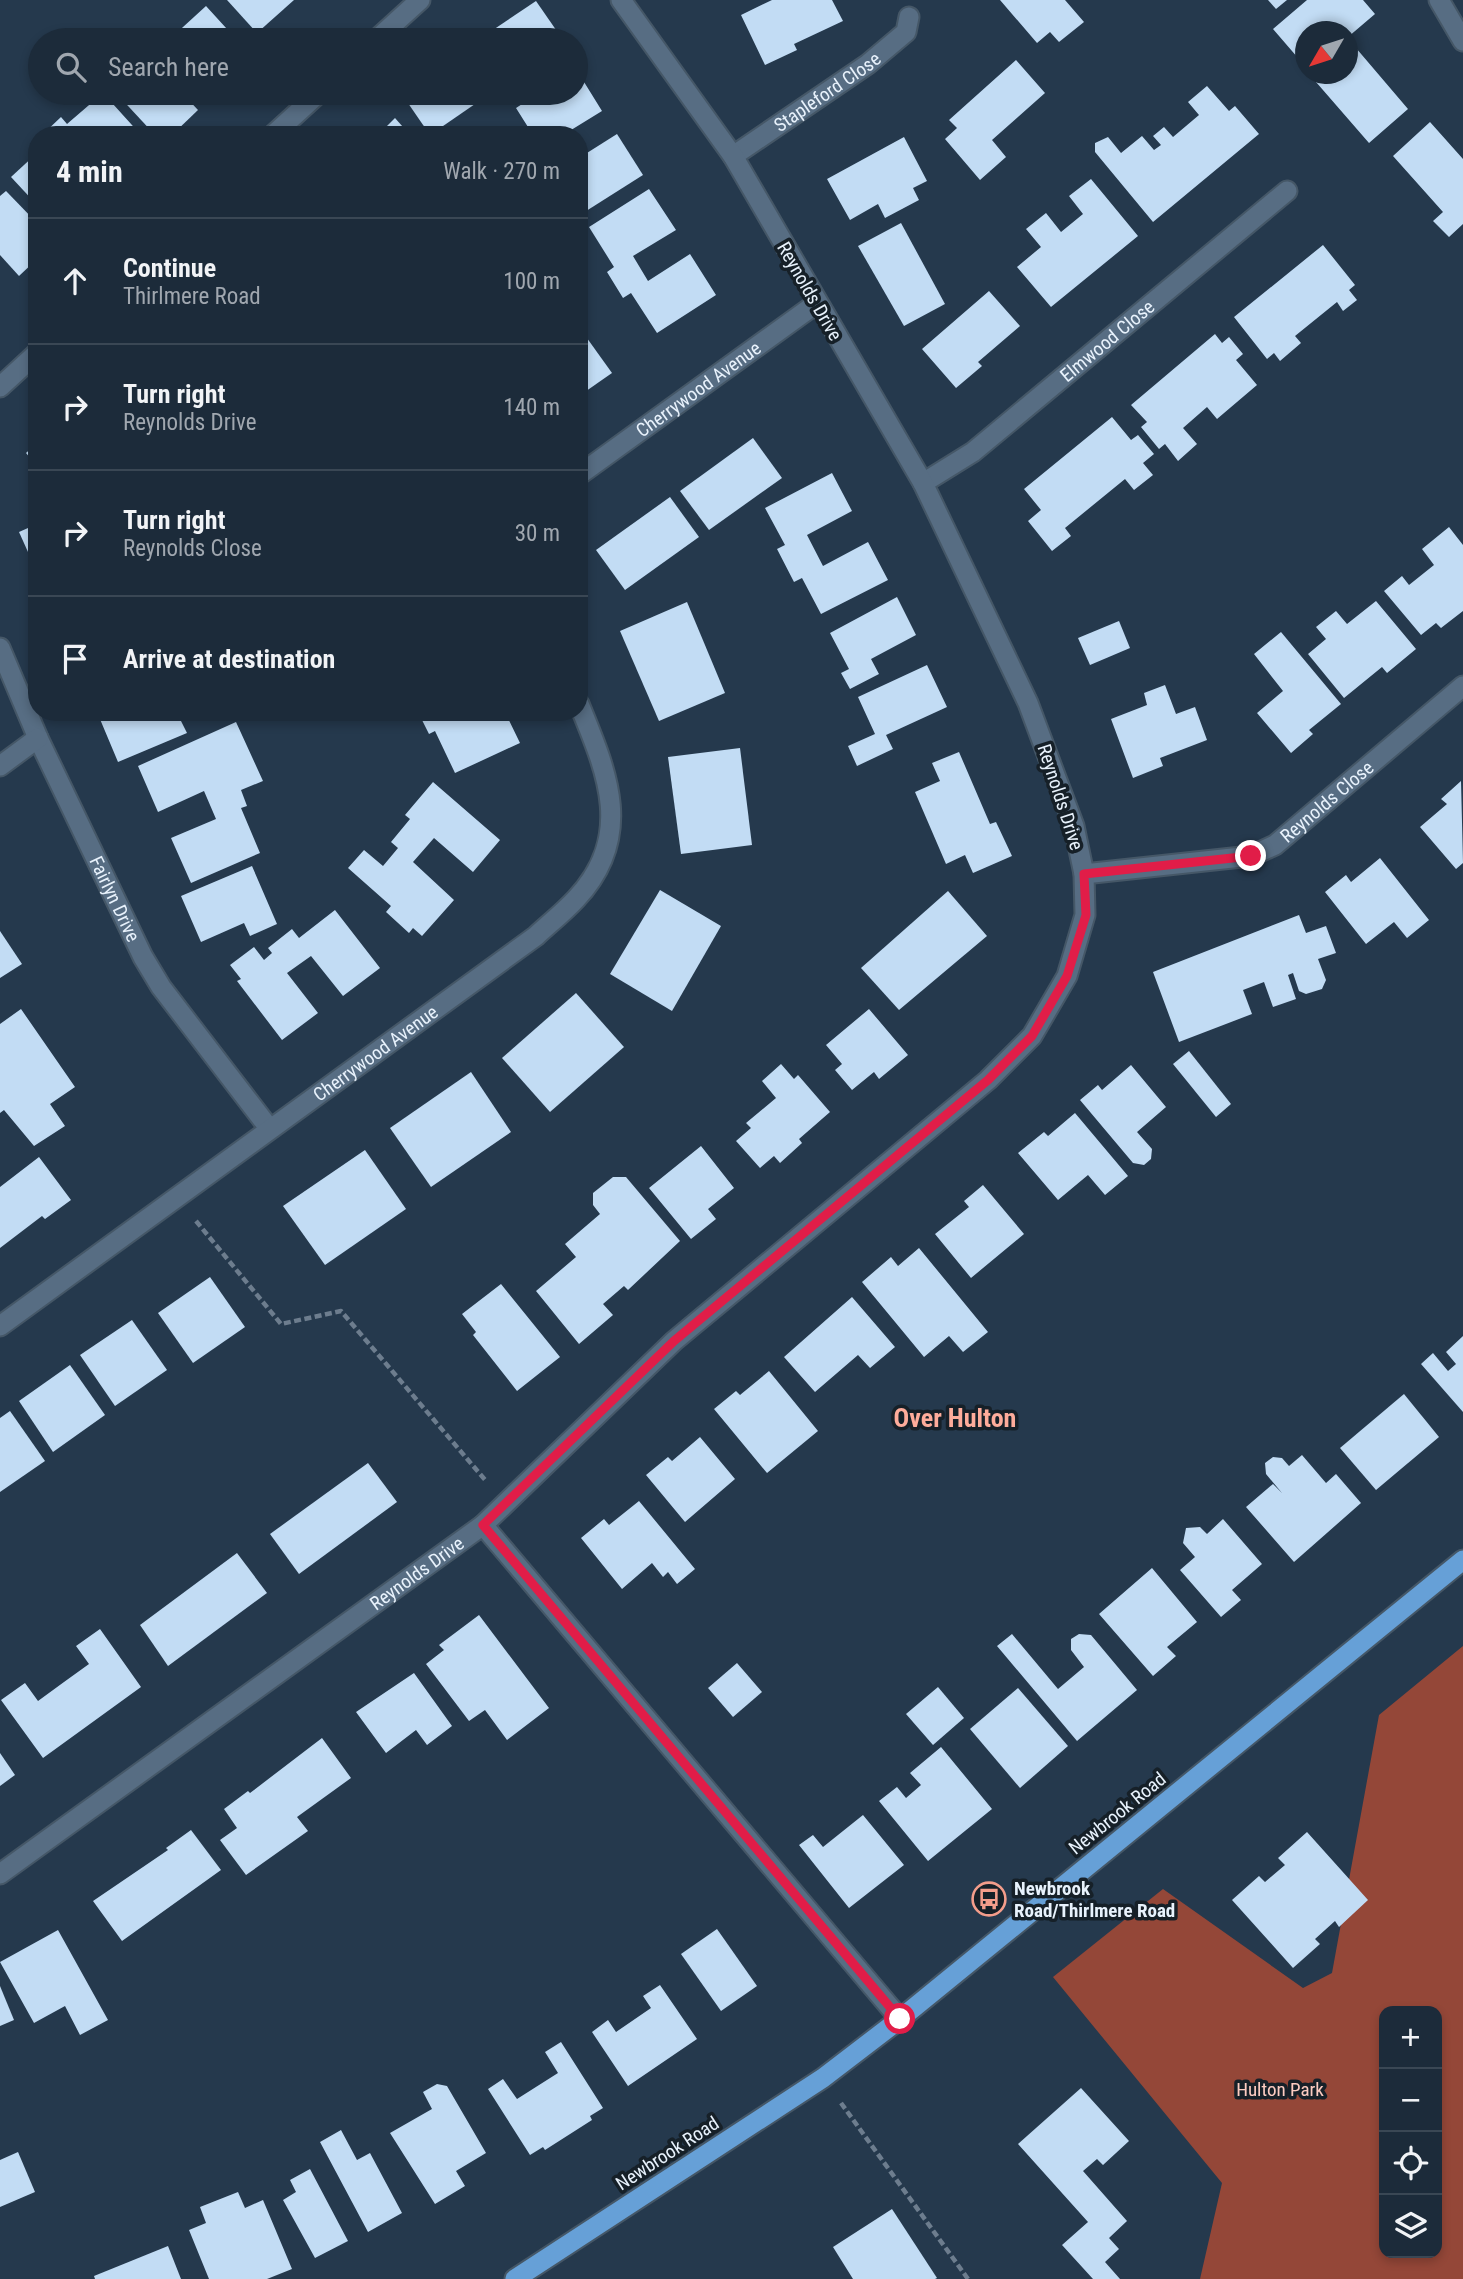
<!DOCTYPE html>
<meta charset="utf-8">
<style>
:root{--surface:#1c2b3a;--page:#293745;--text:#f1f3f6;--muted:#a0a7af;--line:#3a4754}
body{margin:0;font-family:"Roboto Condensed",sans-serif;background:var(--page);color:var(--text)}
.controls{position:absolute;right:21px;bottom:21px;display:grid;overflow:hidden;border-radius:14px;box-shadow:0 4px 10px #0003}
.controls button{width:63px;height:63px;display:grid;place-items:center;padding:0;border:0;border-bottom:2px solid var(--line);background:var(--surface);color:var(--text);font:35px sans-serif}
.compass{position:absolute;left:1295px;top:21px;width:63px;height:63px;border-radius:50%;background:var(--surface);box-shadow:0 4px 10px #0003;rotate:231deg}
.stop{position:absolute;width:21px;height:21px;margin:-16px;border:5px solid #e11d48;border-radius:50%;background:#fff}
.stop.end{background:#e11d48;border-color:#fff;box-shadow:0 2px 7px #0008}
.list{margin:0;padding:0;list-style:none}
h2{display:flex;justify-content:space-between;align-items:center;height:91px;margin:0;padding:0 28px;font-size:30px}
h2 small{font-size:23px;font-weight:400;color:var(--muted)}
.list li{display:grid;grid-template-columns:46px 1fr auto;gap:21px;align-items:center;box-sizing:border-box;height:126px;padding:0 28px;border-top:2px solid var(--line)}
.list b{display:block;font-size:26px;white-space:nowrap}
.list p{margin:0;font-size:23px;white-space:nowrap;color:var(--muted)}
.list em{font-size:23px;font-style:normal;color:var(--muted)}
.icon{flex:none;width:38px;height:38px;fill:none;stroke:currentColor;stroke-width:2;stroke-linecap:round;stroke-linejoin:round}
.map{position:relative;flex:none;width:1463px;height:2279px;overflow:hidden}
.search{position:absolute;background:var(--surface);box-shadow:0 4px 10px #0003;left:28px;top:28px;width:560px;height:77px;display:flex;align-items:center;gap:18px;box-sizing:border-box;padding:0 24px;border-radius:38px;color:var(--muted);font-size:26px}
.panel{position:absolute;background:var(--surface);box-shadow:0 4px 10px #0003;left:28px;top:126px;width:560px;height:595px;border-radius:28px}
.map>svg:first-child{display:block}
.green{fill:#944738;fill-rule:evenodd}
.building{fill:#c2dcf4}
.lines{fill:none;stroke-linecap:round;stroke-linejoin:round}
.minor-casing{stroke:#455767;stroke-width:23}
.trunk-casing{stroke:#455767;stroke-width:23}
.path{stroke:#6d7d8e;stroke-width:4.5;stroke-dasharray:7 3.5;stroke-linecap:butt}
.minor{stroke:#576d83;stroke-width:19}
.trunk{stroke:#66a0d7;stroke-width:19}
.route{stroke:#e11d48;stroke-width:9}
.labels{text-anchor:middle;stroke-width:7;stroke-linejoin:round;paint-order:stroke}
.street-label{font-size:19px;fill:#e8f2fc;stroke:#162028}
.poi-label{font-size:19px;font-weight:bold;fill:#e8f2fc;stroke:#162028;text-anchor:start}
.park-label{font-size:19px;fill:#fdccc1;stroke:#162028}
.district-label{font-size:26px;font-weight:bold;fill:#feac9b;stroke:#162028}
</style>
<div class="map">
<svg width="1463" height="2279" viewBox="0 0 1463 2279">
<rect width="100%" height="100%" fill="#25394d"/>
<!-- green -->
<path class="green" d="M1463,1646V2279H1200L1222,2183L1053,1977L1163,1889L1303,1988L1332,1973L1379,1715ZM1384,2011H1437V2253H1384Z"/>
<!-- building -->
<g class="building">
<polygon points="227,0 294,0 257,33"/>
<polygon points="772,0 832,0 843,21 794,44 797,50 765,65 741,15"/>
<polygon points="1000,0 1065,0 1084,22 1059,42 1050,32 1037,43"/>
<polygon points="1268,0 1287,0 1276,9"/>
<polygon points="1307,0 1363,0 1375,14 1348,37 1348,32 1306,32 1306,52 1298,58 1273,29"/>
<polygon points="536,1 563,40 478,40"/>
<polygon points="206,6 237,40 154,40 164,31 171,38"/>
<polygon points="1356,48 1408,109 1369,143 1316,82 1326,74 1348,74 1348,56"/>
<polygon points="1016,60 1045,93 992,140 1006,157 980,180 945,139 957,128 949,120"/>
<polygon points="576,69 602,111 563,135 533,135 516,108 539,93 576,93"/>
<polygon points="1207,86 1229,111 1235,106 1259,134 1153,222 1095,152 1095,143 1108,137 1121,153 1142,136 1154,150 1161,145 1153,136 1164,127 1173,137 1199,115 1188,102"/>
<polygon points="103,93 141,135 42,135 61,117 67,124"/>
<polygon points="116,93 182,93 198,110 172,135 155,135"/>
<polygon points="401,93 491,93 430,135"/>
<polygon points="395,118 410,135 378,135"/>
<polygon points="1430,122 1463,159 1463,224 1449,237 1433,221 1443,212 1393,156"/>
<polygon points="617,134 643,175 583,213 579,207 579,158"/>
<polygon points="904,137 927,181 913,188 919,200 885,218 878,204 850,220 827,179"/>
<polygon points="37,153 37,205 11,177"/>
<polygon points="1091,179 1138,236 1051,307 1017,267 1041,247 1026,229 1046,213 1061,232 1083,214 1069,196"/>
<polygon points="649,189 676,230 633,256 648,281 690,254 716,295 657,333 631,293 623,298 607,272 614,267 589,227"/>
<polygon points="6,191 37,223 37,259 19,276 0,255 0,196"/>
<polygon points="901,223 945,304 904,326 858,246"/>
<polygon points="1323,245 1355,285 1349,290 1357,300 1343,311 1337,302 1295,336 1301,343 1280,361 1274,353 1267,359 1234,317"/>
<polygon points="989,291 1020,326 978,362 982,366 956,388 922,349"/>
<polygon points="579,327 612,373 579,396"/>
<polygon points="1215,334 1222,343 1229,337 1243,354 1236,360 1257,385 1217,419 1207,407 1183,428 1197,444 1178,461 1165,444 1159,449 1141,427 1147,422 1131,405"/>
<polygon points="1112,417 1131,440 1138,435 1154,454 1143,463 1153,475 1134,490 1125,479 1065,528 1071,536 1052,551 1028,521 1041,510 1024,489"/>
<polygon points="753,438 782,478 709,530 680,491"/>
<polygon points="37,443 37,466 26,453"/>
<polygon points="832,473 852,511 807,535 823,566 868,542 888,580 821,614 802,578 794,582 777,549 785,545 765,508"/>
<polygon points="670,497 699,537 625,590 596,550"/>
<polygon points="37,524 37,572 19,532"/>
<polygon points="1449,527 1463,545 1463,611 1441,628 1436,623 1421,635 1384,591 1402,576 1409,585 1434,565 1422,549"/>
<polygon points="897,597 916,635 871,659 879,674 850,689 841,673 849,669 830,633"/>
<polygon points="1376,601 1416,649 1387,673 1382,667 1344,698 1308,654 1326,639 1316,627 1336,611 1347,624"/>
<polygon points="687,602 725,693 659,721 620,631"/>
<polygon points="1119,621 1130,648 1090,665 1078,638"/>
<polygon points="1281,632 1341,704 1309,730 1313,734 1291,753 1257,713 1283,691 1254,654"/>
<polygon points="927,665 947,707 886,735 893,749 857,766 848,746 875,734 858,697"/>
<polygon points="1165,685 1176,714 1195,707 1207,740 1160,758 1163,766 1133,778 1111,719 1147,705 1144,693"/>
<polygon points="97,712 160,712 163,719 177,713 187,733 118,762"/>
<polygon points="395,712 413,712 401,721"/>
<polygon points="433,712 453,712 457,719 470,712 505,712 520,743 455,773 435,731 429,734 421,718"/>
<polygon points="236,722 263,781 241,790 247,806 241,808 260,853 191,883 171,838 216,819 204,791 158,812 138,766"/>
<polygon points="740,748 752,845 681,854 668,757"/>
<polygon points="959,752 990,824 996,822 1012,856 973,873 965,855 946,864 915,792 940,781 932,763"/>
<polygon points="1461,781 1463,863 1456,869 1420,827 1447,804 1441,799"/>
<polygon points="433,782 500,840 473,872 434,838 413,862 454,900 422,936 413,928 409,933 386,912 391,906 348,868 364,850 383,866 398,848 391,842 410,819 405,815"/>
<polygon points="1380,858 1429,920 1407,938 1394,922 1366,944 1325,892 1346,875 1351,882"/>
<polygon points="252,866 277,924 250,936 244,923 201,942 181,896"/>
<polygon points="660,890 721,926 672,1011 610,974"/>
<polygon points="948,891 987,936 899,1010 861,968"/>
<polygon points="335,910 380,968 343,996 311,956 287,973 318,1013 282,1040 237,981 241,979 230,965 254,947 264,960 272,953 268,948 292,929 299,938"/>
<polygon points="1299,915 1306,933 1326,926 1336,953 1318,959 1326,980 1322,989 1306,994 1299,991 1293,973 1288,975 1296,999 1273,1007 1264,982 1243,990 1252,1014 1179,1042 1153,972"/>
<polygon points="0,931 22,964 0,978"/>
<polygon points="576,993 624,1047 550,1112 502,1058"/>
<polygon points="21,1009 75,1087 50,1104 65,1126 34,1146 4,1110 0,1113 0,1024"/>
<polygon points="869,1009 908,1055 879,1079 874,1072 852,1090 835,1070 842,1064 826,1045"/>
<polygon points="1189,1051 1231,1104 1216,1117 1173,1064"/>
<polygon points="781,1064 794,1079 798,1075 830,1112 799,1139 802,1143 780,1163 774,1156 760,1168 736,1141 751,1128 746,1123 776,1098 762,1081"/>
<polygon points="1131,1065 1166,1107 1137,1132 1152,1149 1151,1159 1144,1165 1133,1163 1080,1100 1098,1085 1102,1090"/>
<polygon points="471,1072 511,1132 431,1187 390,1128"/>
<polygon points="1075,1113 1128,1176 1105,1195 1088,1175 1058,1200 1018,1153 1044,1132 1048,1136"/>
<polygon points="701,1146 734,1188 708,1209 716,1219 691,1239 649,1188"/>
<polygon points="365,1150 406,1209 325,1265 283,1206"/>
<polygon points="39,1157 71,1200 45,1219 42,1216 0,1248 0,1187"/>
<polygon points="613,1177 626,1177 680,1241 628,1290 624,1286 603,1304 613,1315 579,1344 536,1291 576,1257 565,1244 600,1214 593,1205 593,1193"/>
<polygon points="983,1185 1024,1234 971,1278 935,1234 969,1207 964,1201"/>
<polygon points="919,1248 988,1332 963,1352 949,1336 924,1357 862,1282 891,1257 898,1266"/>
<polygon points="210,1277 245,1327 193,1363 158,1313"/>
<polygon points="501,1284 560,1357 517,1391 473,1335 476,1332 462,1314"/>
<polygon points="852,1297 895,1347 870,1368 858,1355 815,1392 784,1357"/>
<polygon points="132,1320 167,1370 115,1406 80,1355"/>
<polygon points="1463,1336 1463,1412 1421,1364 1433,1353 1448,1371 1456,1364 1446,1352"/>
<polygon points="70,1365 105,1415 53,1452 19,1401"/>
<polygon points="769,1371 818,1431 767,1473 714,1409 736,1391 740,1395"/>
<polygon points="1404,1394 1439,1437 1376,1490 1340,1448"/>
<polygon points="10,1411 45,1461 0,1492 0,1418"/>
<polygon points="700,1437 735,1479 685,1522 646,1475 668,1457 672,1461"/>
<polygon points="1302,1455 1326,1483 1336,1474 1361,1503 1294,1562 1246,1507 1273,1484 1282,1493 1266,1474 1265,1463 1273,1457 1282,1458 1289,1466"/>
<polygon points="368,1463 397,1502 299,1574 270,1534"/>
<polygon points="639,1501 695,1569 677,1584 668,1572 663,1577 652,1563 622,1589 581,1538 604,1519 609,1525"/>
<polygon points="1223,1519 1262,1564 1232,1590 1241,1600 1221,1617 1180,1570 1195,1557 1183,1543 1186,1528 1200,1527 1207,1534"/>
<polygon points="237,1553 267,1593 168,1666 140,1625"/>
<polygon points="1152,1568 1197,1622 1167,1647 1176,1656 1153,1676 1099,1614"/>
<polygon points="479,1615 549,1708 507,1740 485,1710 469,1721 426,1664 444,1650 439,1645"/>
<polygon points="100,1629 141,1687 43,1758 1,1700 25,1683 38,1701 64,1682 89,1664 76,1646"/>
<polygon points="1012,1634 1058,1689 1084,1667 1071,1650 1071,1639 1079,1634 1091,1635 1137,1690 1077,1741 997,1646"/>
<polygon points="737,1663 762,1692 733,1717 708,1688"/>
<polygon points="414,1673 452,1726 427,1745 416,1730 386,1753 356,1712"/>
<polygon points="938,1687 964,1718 933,1745 906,1714"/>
<polygon points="1018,1688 1068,1746 1020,1788 970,1729"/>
<polygon points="322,1738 351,1778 297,1817 308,1831 246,1875 220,1840 237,1828 224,1809 248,1791 250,1793"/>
<polygon points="941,1747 992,1809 928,1861 879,1801 897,1787 906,1798 921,1785 910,1773"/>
<polygon points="0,1753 15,1775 0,1786"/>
<polygon points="863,1815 904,1865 849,1908 799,1845 813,1835 823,1847"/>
<polygon points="191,1830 221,1870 122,1941 93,1901 168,1850 166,1848"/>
<polygon points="1307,1832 1368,1900 1339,1927 1335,1921 1315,1939 1320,1944 1293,1968 1232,1900 1259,1876 1265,1882 1285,1865 1278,1858"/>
<polygon points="717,1929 757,1986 721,2011 681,1954"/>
<polygon points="58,1930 108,2020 80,2035 65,2006 34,2023 0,1962"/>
<polygon points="660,1985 697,2039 628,2086 592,2032 608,2020 616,2032 651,2008 643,1996"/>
<polygon points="0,1986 14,2020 0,2026"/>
<polygon points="561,2042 603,2108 590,2116 592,2120 545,2150 543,2147 530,2155 488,2089 503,2079 517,2099 558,2073 545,2052"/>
<polygon points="437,2084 447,2086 486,2153 456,2171 465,2186 435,2204 390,2133 432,2109 423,2092"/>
<polygon points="1081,2088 1129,2141 1103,2165 1097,2159 1083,2171 1127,2221 1109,2238 1119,2249 1105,2262 1120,2279 1093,2279 1062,2245 1088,2222 1018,2144"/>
<polygon points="341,2130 357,2160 370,2153 402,2213 368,2232 320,2142"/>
<polygon points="18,2152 35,2192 0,2207 0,2160"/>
<polygon points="310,2169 348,2241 315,2258 283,2200 296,2192 290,2180"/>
<polygon points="238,2192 245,2208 263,2200 292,2269 267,2279 209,2279 189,2230 206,2223 200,2207"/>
<polygon points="892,2209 937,2278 935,2279 853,2279 833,2247"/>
<polygon points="168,2246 181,2279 95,2279 94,2276"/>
</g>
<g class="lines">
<defs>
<g id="minor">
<polyline points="1439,0 1463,41"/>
<polyline points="376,40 420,0"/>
<polyline points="273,135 319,93"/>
<path id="s1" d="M733,156L868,64L906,32L909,17"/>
<polyline points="0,387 37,353"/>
<path id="s2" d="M579,475L817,303"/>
<path id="s3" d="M923,483L973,452L1287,191"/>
<path id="s4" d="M0,648L38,738L143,957L161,987L269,1128"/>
<polyline points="0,766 38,738"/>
<path id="s5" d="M1084,874L1251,856L1275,845L1463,686"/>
<path id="s6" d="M0,1326L536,936C549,924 564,912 576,899C635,836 607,772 579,704"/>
<polyline points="483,1525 900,2019"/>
<path id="s7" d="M0,1874L483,1525L674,1341L988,1080L1032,1036L1067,976L1085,915L1084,874L1074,826L1028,703L923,483L733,156L621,0"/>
</g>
<polyline id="trunk" points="515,2279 823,2078 900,2019 1463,1560"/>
</defs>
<!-- minor casing -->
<use href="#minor" class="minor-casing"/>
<!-- trunk casing -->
<use href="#trunk" class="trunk-casing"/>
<!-- path -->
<g class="path">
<polyline points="196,1221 281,1324 341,1311 486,1481"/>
<polyline points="841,2103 968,2279"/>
</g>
<!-- minor -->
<use href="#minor" class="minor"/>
<!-- trunk -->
<use href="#trunk" class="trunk"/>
</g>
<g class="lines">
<!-- route -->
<polyline class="route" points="900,2019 483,1525 674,1341 988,1080 1032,1036 1067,976 1086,915 1084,874 1251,856"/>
</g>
<!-- icons -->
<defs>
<symbol id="bus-ring" viewBox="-11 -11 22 22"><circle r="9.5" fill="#162028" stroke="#f49d8b" stroke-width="1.5"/><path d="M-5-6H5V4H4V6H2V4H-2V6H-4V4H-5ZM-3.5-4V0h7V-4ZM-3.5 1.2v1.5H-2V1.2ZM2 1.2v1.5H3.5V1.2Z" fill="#f49d8b"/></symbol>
</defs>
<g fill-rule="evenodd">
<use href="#bus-ring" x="970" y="1880" width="38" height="38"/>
</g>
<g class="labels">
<!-- street labels -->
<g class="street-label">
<text dy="7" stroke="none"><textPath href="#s1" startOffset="114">Stapleford Close</textPath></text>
<text transform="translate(810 291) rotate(60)" y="7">Reynolds Drive</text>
<text dy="7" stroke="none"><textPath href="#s3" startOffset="233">Elmwood Close</textPath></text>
<text dy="7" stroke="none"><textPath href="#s2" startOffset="147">Cherrywood Avenue</textPath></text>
<text transform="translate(1061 797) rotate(72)" y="7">Reynolds Drive</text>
<text dy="7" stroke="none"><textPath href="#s5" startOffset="262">Reynolds Close</textPath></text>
<text dy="7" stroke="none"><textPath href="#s4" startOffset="276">Fairlyn Drive</textPath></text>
<text dy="7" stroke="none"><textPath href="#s6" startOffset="464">Cherrywood Avenue</textPath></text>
<text dy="7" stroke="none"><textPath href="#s7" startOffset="514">Reynolds Drive</textPath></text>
<text transform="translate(1117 1813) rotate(-39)" y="7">Newbrook Road</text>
<text transform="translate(667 2153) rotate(-33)" y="7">Newbrook Road</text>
</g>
<!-- poi labels -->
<g class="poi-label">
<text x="1014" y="1895">Newbrook<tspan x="1014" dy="22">Road/Thirlmere Road</tspan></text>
</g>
<!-- park labels -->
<g class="park-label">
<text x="1280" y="2096">Hulton Park</text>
</g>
<!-- district labels -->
<g class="district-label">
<text x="955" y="1427">Over Hulton</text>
</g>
</g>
</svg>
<div class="controls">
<button>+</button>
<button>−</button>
<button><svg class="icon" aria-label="locate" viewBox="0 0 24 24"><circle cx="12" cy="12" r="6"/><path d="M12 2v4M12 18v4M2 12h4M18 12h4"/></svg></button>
<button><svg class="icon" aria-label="layers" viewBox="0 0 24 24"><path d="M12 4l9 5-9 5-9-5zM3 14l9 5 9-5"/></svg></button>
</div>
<svg class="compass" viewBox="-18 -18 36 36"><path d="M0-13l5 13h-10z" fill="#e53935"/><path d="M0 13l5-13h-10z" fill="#a0a7af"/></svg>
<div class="stop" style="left:900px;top:2019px"></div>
<div class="stop end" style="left:1251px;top:856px"></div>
<div class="search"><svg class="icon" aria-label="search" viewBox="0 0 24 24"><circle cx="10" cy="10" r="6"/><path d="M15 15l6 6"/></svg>Search here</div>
<section class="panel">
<h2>4 min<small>Walk · 270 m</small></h2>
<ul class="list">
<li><svg class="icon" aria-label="ahead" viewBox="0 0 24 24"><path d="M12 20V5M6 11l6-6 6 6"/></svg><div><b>Continue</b><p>Thirlmere Road</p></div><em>100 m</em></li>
<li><svg class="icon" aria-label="right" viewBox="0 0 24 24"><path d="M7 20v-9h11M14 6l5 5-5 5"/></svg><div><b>Turn right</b><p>Reynolds Drive</p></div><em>140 m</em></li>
<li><svg class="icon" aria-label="right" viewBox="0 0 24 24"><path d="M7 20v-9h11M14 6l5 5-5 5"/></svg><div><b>Turn right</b><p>Reynolds Close</p></div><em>30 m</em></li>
<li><svg class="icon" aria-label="arrive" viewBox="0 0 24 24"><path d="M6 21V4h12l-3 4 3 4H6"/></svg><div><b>Arrive at destination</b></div></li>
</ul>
</section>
</div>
